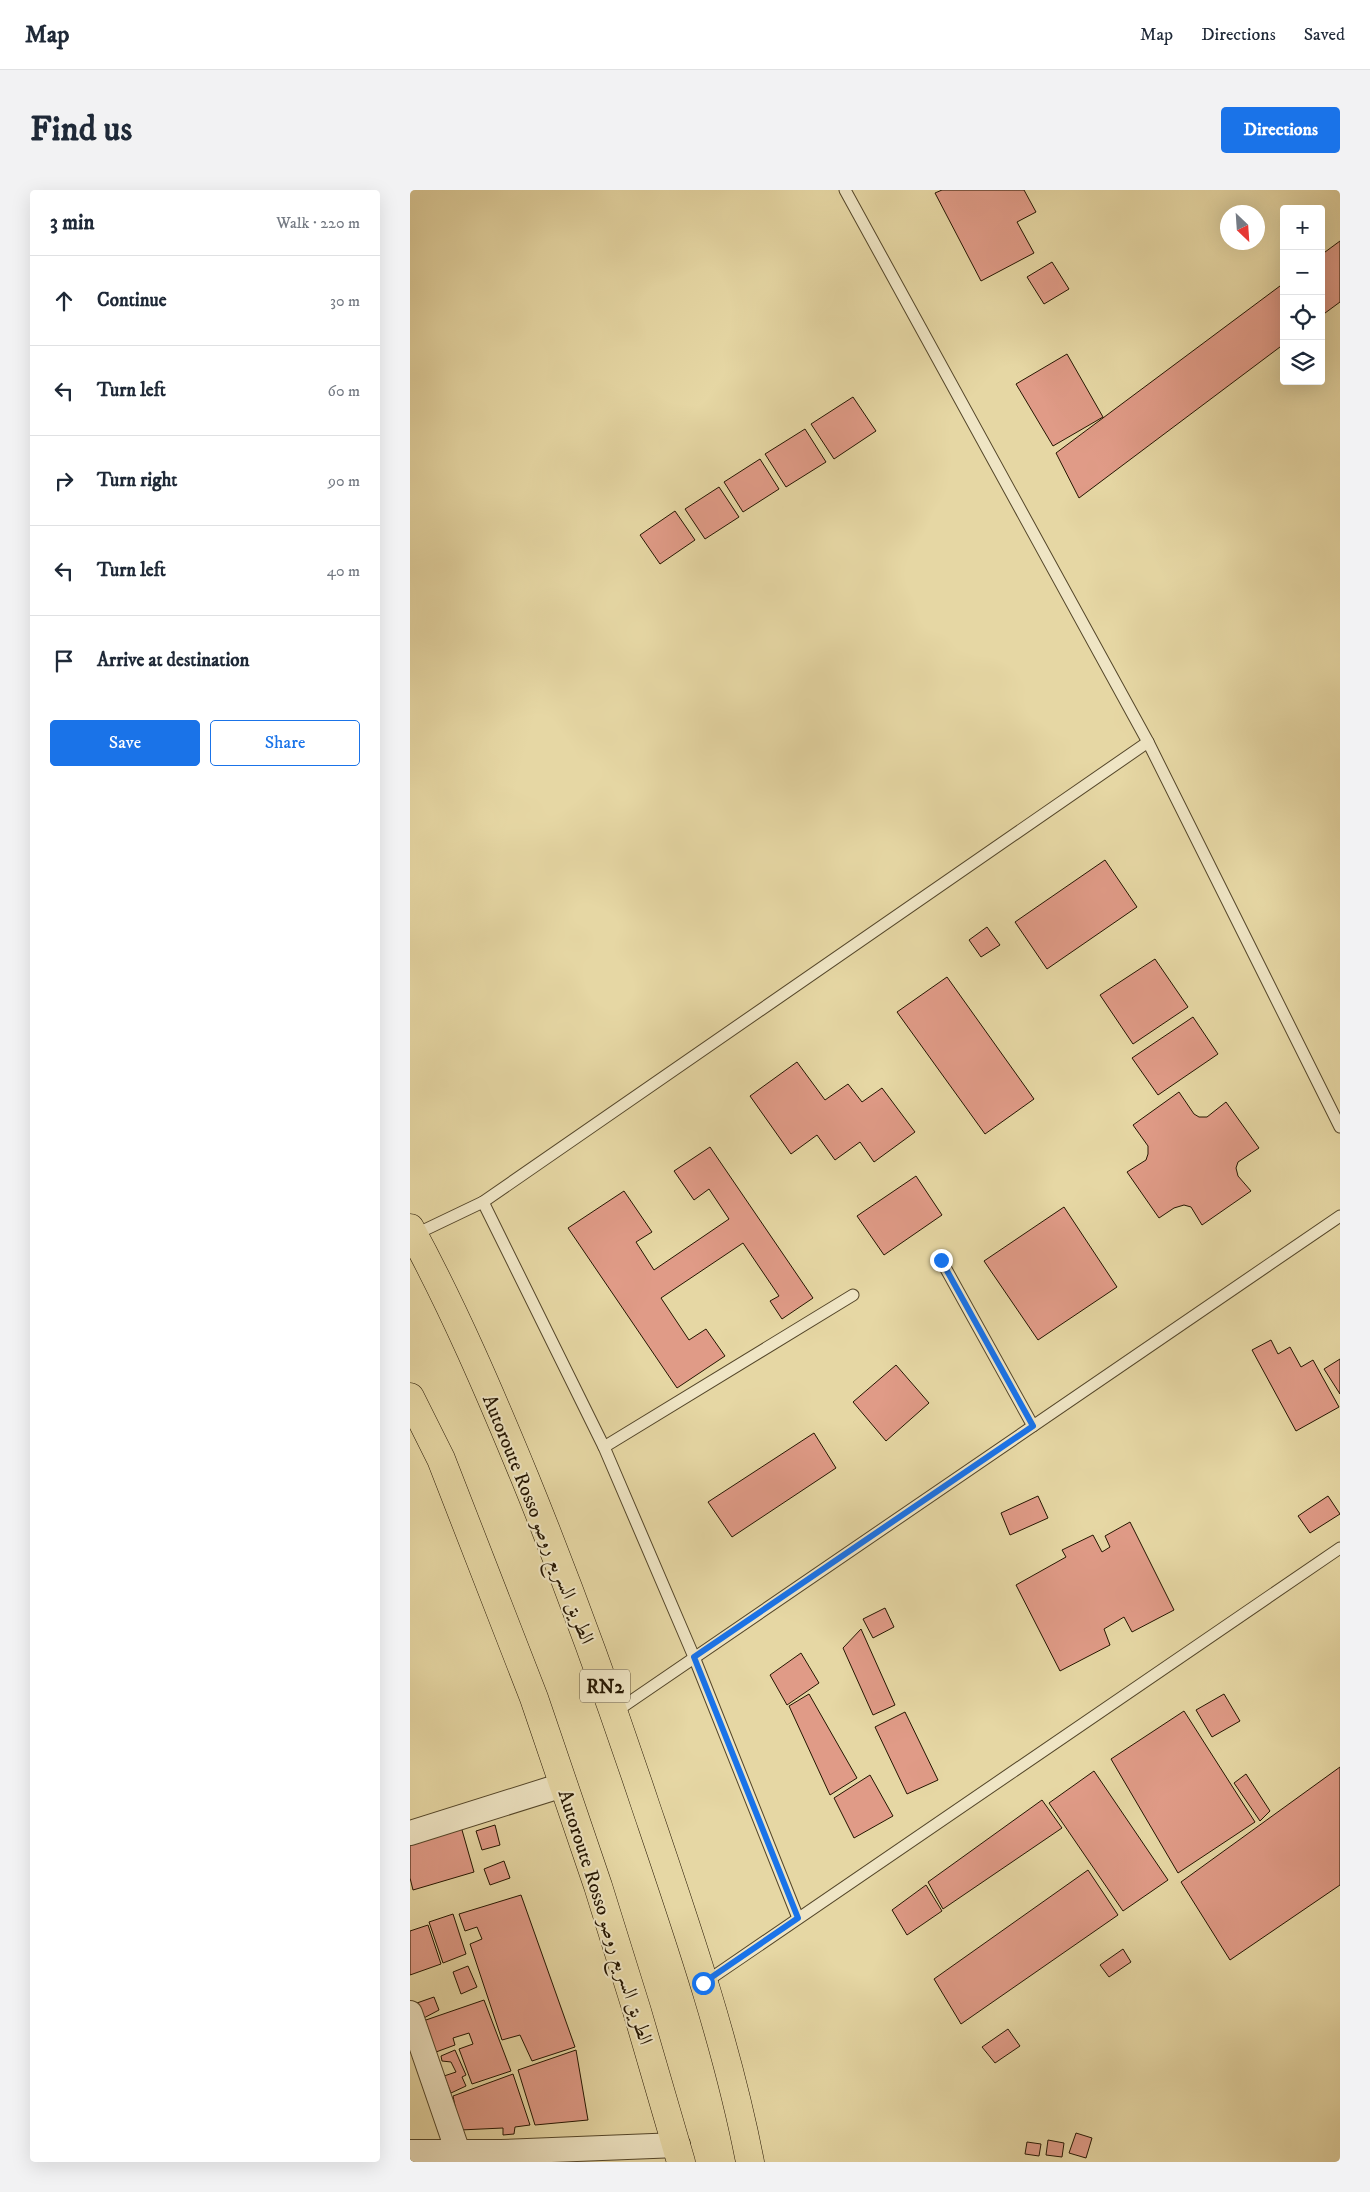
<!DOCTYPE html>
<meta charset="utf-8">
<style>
:root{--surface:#fff;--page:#f2f2f3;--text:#1f2937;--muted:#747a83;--line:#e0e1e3;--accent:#1a73e8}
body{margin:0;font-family:"IM FELL DW Pica",Amiri,serif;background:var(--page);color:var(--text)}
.controls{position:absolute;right:15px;top:15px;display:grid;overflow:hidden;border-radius:5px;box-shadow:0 5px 20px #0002}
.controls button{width:45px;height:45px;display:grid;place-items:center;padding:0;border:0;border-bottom:1px solid var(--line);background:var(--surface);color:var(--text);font:25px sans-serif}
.compass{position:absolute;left:810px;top:15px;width:45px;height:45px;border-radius:50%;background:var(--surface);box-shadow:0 5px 20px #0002;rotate:155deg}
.stop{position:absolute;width:15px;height:15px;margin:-11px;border:4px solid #1a73e8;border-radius:50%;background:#fff}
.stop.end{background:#1a73e8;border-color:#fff;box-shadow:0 1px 5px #0008}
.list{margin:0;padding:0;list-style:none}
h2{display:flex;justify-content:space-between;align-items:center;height:65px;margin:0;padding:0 20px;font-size:21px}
h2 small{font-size:16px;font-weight:400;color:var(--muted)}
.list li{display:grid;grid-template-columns:32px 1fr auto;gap:15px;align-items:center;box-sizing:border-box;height:90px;padding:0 20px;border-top:1px solid var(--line)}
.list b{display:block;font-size:19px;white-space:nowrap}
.list em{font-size:16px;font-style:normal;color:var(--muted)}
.actions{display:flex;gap:10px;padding:15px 20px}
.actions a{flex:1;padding:11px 0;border:1px solid var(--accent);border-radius:5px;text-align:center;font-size:18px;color:var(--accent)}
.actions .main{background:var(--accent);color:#fff}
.icon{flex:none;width:28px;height:28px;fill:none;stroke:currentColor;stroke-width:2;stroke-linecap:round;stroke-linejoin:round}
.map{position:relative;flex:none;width:930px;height:1972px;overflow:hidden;border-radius:5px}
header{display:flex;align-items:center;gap:30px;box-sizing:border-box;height:70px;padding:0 25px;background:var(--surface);border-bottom:1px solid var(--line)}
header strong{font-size:24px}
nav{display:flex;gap:28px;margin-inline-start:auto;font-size:18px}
.intro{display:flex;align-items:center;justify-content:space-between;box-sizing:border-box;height:120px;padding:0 30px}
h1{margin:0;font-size:35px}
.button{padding:12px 22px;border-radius:5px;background:var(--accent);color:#fff;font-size:18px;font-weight:700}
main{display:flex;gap:30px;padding:0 30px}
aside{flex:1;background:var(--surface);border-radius:5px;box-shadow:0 5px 20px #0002}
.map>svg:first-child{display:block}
.building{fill:#e09b87;stroke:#241500}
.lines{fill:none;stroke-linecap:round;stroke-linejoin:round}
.lane-casing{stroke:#544629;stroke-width:13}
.street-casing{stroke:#544629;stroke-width:26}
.highway-casing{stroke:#241500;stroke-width:29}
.lane{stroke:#efe5c4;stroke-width:11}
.street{stroke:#efe5c4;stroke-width:24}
.highway{stroke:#e6d7a4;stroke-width:28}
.route{stroke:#1a73e8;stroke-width:6}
.labels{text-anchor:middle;stroke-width:4;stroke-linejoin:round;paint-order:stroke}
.shield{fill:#efe5c4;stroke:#61533b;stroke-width:1}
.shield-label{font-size:19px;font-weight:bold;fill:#241500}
.street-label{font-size:20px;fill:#241500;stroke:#efe5c4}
</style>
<header>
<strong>Map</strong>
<nav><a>Map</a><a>Directions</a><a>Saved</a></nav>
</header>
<div class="intro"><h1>Find us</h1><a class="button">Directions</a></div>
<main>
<aside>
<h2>3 min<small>Walk · 220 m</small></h2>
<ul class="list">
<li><svg class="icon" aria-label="ahead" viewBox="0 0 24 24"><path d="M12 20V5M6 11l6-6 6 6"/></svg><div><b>Continue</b></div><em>30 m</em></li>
<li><svg class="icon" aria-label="left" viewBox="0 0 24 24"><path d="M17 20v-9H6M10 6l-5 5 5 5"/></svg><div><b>Turn left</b></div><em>60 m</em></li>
<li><svg class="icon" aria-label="right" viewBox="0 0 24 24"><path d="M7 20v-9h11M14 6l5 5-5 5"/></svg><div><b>Turn right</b></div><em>90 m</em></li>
<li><svg class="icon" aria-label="left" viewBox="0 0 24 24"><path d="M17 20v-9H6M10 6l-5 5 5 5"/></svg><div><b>Turn left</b></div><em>40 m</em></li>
<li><svg class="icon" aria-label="arrive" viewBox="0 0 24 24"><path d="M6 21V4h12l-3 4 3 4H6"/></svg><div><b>Arrive at destination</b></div></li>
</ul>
<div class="actions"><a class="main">Save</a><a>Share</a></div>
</aside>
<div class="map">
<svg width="930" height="1972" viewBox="0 0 930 1972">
<rect width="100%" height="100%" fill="#e6d7a4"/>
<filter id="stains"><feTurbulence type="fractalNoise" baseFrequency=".004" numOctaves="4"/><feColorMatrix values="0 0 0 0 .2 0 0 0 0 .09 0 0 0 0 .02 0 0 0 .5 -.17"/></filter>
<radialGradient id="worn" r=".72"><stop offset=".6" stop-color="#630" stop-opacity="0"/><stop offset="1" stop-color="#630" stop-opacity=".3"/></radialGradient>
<!-- building -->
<g class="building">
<polygon points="532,0 614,0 626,22 607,32 624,63 571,91 525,3"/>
<polygon points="930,51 930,112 911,126 911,65"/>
<polygon points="642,72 659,99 634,114 617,87"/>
<polygon points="874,93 874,154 669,308 646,263"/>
<polygon points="657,164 693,227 643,256 606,194"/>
<polygon points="443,207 466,241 424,269 401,234"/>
<polygon points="395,239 416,272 376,297 355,264"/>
<polygon points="350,269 369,299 333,322 314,292"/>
<polygon points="309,297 329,327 295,349 275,319"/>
<polygon points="265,321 285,350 250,374 230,345"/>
<polygon points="695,670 727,717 637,779 605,732"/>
<polygon points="577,737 590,755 571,767 559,750"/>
<polygon points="745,769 778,817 723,854 690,805"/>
<polygon points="537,787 624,909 575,944 487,822"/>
<polygon points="783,827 808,864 748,905 722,868"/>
<polygon points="387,872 415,910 438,894 452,912 472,898 505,942 464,972 450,952 425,970 407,945 381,964 340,906"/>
<polygon points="769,902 784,924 789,927 797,927 816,912 849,958 828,972 826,978 828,986 841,1001 792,1035 781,1017 774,1015 764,1018 749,1028 717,982 736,970 738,964 738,956 723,935"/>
<polygon points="300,957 403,1108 372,1129 360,1111 369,1106 333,1053 251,1108 279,1150 296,1139 315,1166 267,1198 158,1038 214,1001 242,1042 226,1052 244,1080 319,1029 299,999 284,1010 264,981"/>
<polygon points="506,986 532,1025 474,1065 447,1026"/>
<polygon points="654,1017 707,1097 628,1150 574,1071"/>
<polygon points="861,1150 868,1164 880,1157 891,1177 903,1170 929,1217 886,1241 842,1160"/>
<polygon points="930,1169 930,1204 914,1179"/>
<polygon points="486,1175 519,1213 476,1251 443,1212"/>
<polygon points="404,1243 426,1278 322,1347 298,1312"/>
<polygon points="628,1306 638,1328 600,1345 591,1323"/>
<polygon points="918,1306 930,1324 900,1343 888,1326"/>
<polygon points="720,1332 764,1420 722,1442 714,1427 694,1439 700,1455 650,1481 606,1395 656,1367 652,1360 683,1345 692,1362 700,1357 695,1346"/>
<polygon points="475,1418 484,1437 463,1448 453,1429"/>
<polygon points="451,1439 485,1515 463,1525 433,1458"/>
<polygon points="391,1463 409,1493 377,1515 360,1485"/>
<polygon points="399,1504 447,1588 420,1605 379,1516"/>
<polygon points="814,1504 830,1531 802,1547 786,1520"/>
<polygon points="774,1521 845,1632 768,1683 701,1569"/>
<polygon points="495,1522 528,1590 497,1604 465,1537"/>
<polygon points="930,1577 930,1695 820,1770 771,1692"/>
<polygon points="684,1581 758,1690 713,1721 639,1613"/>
<polygon points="836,1584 860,1621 850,1631 824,1593"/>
<polygon points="460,1585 483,1626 444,1648 424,1608"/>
<polygon points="632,1610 652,1638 533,1719 518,1692"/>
<polygon points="50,1633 64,1682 3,1700 0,1688 0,1650"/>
<polygon points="85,1635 90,1655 72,1660 66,1641"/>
<polygon points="94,1671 100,1688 80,1695 74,1679"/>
<polygon points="678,1680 708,1725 551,1834 524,1789"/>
<polygon points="516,1695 532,1721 497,1745 482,1720"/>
<polygon points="111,1705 165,1857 122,1871 110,1845 92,1850 60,1754 72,1749 67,1737 55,1741 49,1724"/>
<polygon points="43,1724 56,1764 33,1773 19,1732"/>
<polygon points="18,1735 31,1774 0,1785 0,1741"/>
<polygon points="713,1759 721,1772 699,1787 690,1775"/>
<polygon points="58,1776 67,1797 51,1804 43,1782"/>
<polygon points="24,1807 29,1820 10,1830 4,1814"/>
<polygon points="74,1810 101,1881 62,1894 49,1859 63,1854 59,1843 43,1848 45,1855 26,1862 13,1831"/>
<polygon points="598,1839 610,1856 585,1873 572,1857"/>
<polygon points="45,1860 56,1885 52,1887 56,1896 41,1903 34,1886 46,1882 41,1872 32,1871 31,1866"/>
<polygon points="166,1860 178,1930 125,1935 108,1880"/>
<polygon points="103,1884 120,1935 105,1937 104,1944 93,1945 93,1938 50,1940 43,1906"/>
<polygon points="666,1943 682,1948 676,1968 659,1963"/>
<polygon points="638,1950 654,1953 652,1967 636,1965"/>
<polygon points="617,1952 631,1954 629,1966 615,1964"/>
</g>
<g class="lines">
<defs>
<g id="lane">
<polyline points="435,0 738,552 930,937"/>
<polyline points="73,1012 194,1257 284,1467 388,1728"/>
<polyline points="4,1045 73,1012 738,552"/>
<polyline points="531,1070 623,1236"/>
<polyline points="194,1257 443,1105"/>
<polyline points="205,1522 930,1026"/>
<polyline points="294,1793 930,1358"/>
</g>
<g id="street">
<polyline points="0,1643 153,1595"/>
<polyline points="0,1823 48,1962"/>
<polyline points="0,1962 91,1962 268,1955"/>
</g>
<g id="highway">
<path d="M0,1038C44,1119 80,1203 115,1288C159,1396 199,1506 236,1617C275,1732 317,1853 340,1972"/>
<polyline points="0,1207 31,1269 124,1508 188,1696 227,1821 271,1972"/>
</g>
</defs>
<!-- lane casing -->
<use href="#lane" class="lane-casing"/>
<!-- street casing -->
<use href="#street" class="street-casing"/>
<!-- highway casing -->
<use href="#highway" class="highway-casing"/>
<!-- lane -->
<use href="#lane" class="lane"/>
<!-- street -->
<use href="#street" class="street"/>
<!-- highway -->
<use href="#highway" class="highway"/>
</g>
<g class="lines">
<!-- route -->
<polyline class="route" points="293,1793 388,1728 284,1467 623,1236 531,1070"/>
</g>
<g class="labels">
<!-- shield labels -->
<rect class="shield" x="170" y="1479.5" width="50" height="33" rx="4"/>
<g class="shield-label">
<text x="195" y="1503">RN2</text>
</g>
<!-- street labels -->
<g class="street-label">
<text transform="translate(129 1329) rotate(68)" y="7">Autoroute Rosso الطريق السريع روصو</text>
<text transform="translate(196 1727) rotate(72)" y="7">Autoroute Rosso الطريق السريع روصو</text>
</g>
</g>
<rect width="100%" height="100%" filter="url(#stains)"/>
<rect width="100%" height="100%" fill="url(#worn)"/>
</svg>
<div class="controls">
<button>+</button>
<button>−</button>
<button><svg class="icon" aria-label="locate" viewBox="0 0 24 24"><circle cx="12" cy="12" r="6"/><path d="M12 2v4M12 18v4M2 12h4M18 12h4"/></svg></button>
<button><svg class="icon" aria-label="layers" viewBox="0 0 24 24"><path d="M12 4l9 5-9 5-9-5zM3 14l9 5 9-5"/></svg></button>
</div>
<svg class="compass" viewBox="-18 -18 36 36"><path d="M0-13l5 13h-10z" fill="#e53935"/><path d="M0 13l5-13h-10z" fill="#747a83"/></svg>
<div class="stop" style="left:293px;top:1793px"></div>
<div class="stop end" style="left:531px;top:1070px"></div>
</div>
</main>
